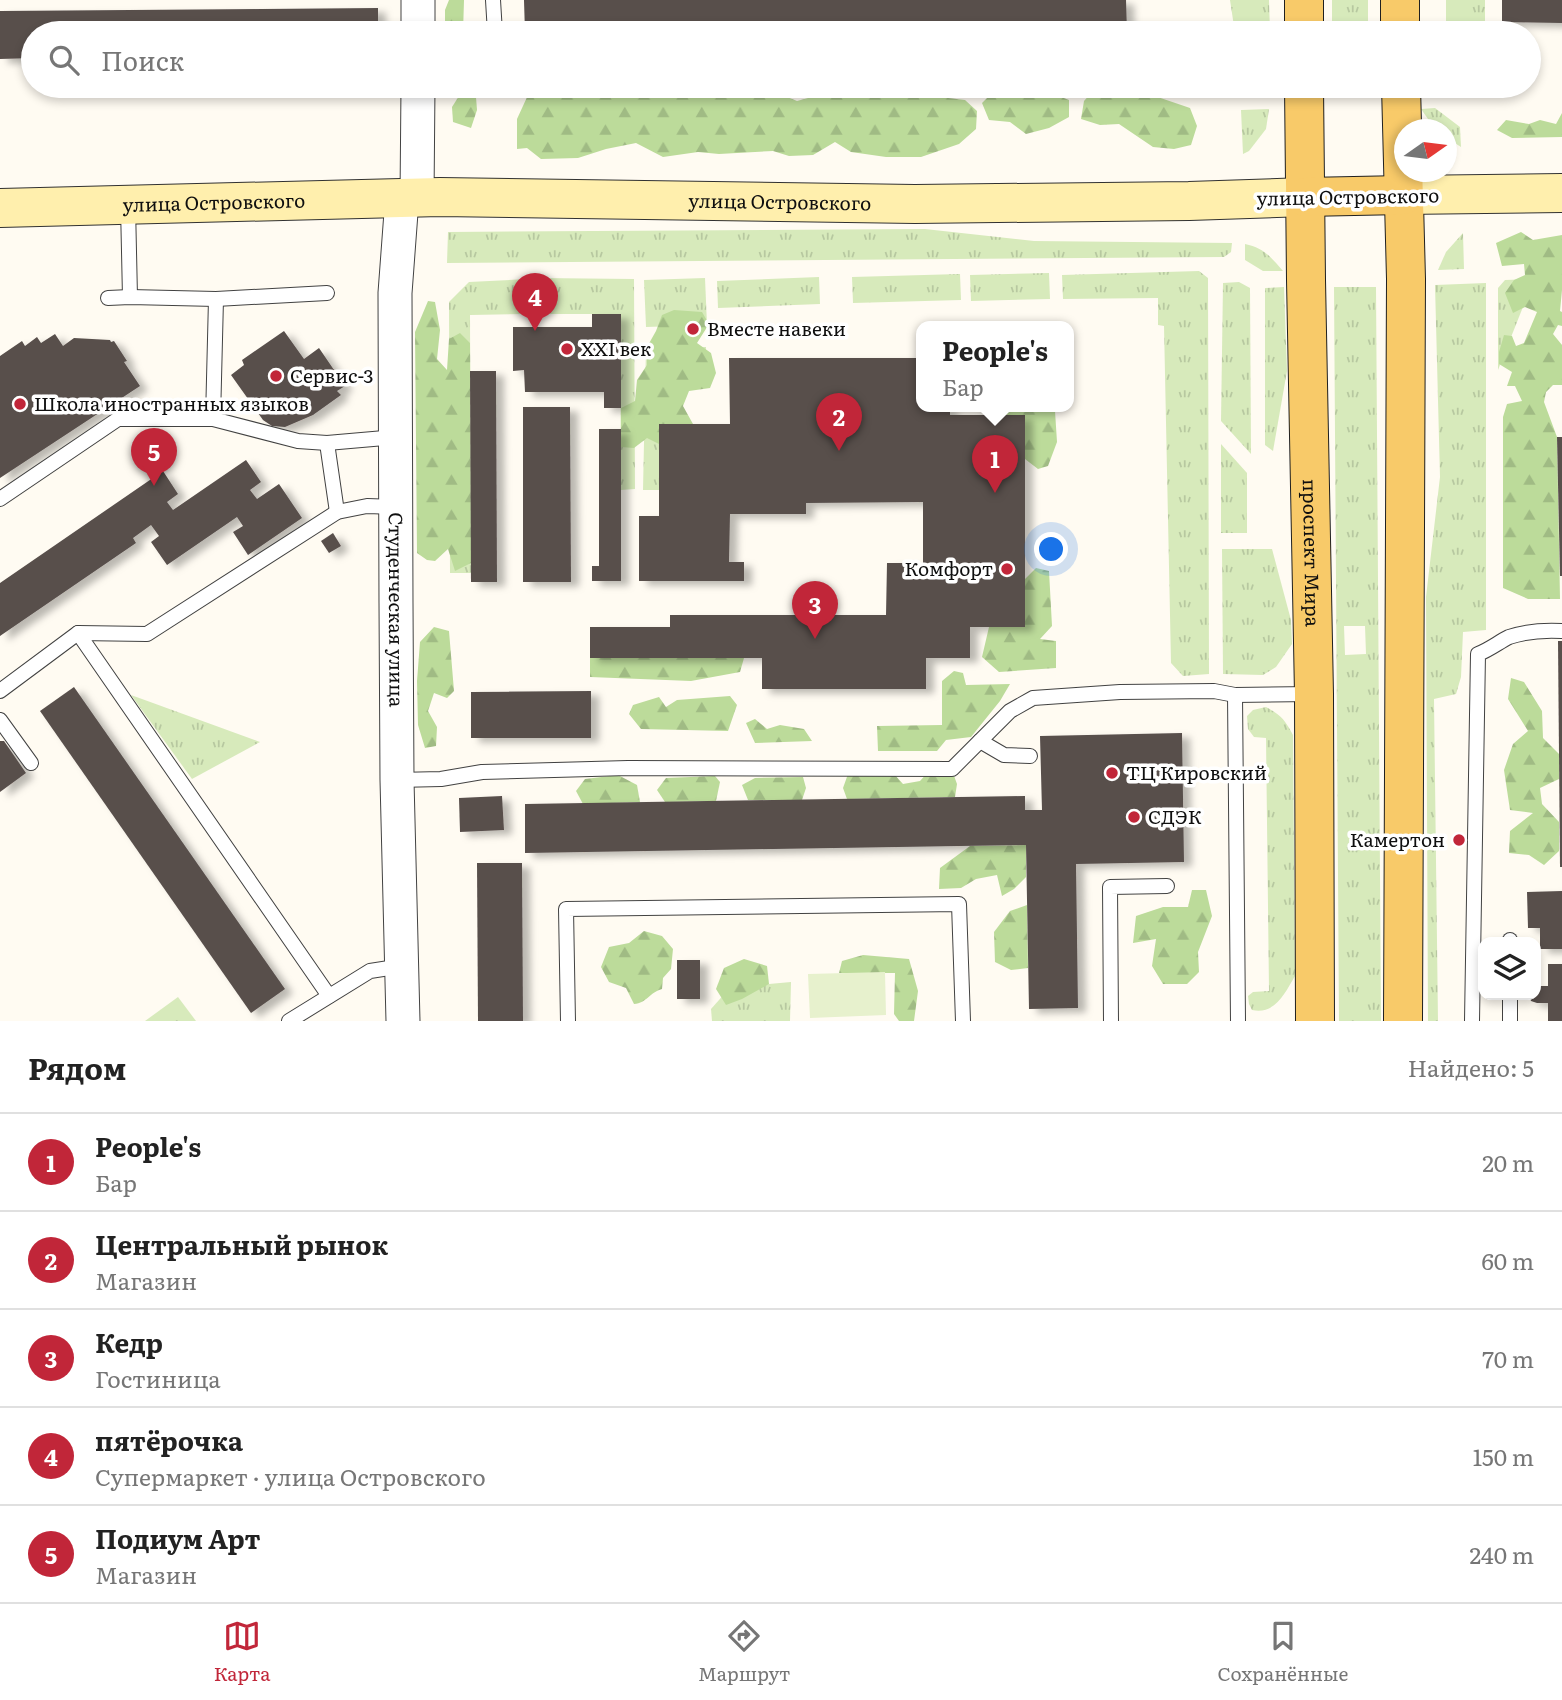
<!DOCTYPE html>
<html lang="ru">
<meta charset="utf-8">
<style>
:root{--surface:#fff;--page:#f2f2f2;--text:#222;--muted:#767676;--line:#e0e0e0;--accent:#c12639}
body{margin:0;font-family:Literata,serif;background:var(--page);color:var(--text)}
.controls{position:absolute;right:21px;bottom:21px;display:grid;overflow:hidden;border-radius:14px;box-shadow:0 4px 10px #0003}
.controls button{width:63px;height:63px;display:grid;place-items:center;padding:0;border:0;border-bottom:2px solid var(--line);background:var(--surface);color:var(--text);font:35px sans-serif}
.compass{position:absolute;left:1394px;top:119px;width:63px;height:63px;border-radius:50%;background:var(--surface);box-shadow:0 4px 10px #0003;rotate:76deg}
.you{position:absolute;left:1052px;top:550px;width:24px;height:24px;margin:-18px;border:5px solid #fff;border-radius:50%;background:#1a73e8;box-shadow:0 0 0 10px #1a73e833}
.badge{display:grid;place-items:center;width:46px;height:46px;border-radius:50%;background:var(--accent);color:#fff;font-size:23px;font-weight:700}
.pin{position:absolute;translate:-50% -58px;filter:drop-shadow(0 2px 4px #0008)}
.pin::after{content:'';position:absolute;top:37px;width:24px;height:21px;background:inherit;clip-path:polygon(0 0,100% 0,50% 100%)}
.popup{position:absolute;left:916px;top:321px;width:158px;height:91px;box-sizing:border-box;display:grid;place-content:center;border-radius:14px;background:var(--surface);filter:drop-shadow(0 2px 5px #0005);font-size:23px;white-space:nowrap;color:var(--muted)}
.popup b{font-size:26px;color:var(--text)}
.popup::after{content:'';position:absolute;left:50%;top:100%;margin-left:-14px;border:14px solid transparent;border-top-color:var(--surface)}
.list{margin:0;padding:0;list-style:none}
h2{display:flex;justify-content:space-between;align-items:center;height:91px;margin:0;padding:0 28px;font-size:30px}
h2 small{font-size:23px;font-weight:400;color:var(--muted)}
.list li{display:grid;grid-template-columns:46px 1fr auto;gap:21px;align-items:center;box-sizing:border-box;height:98px;padding:0 28px;border-top:2px solid var(--line)}
.list b{display:block;font-size:26px;white-space:nowrap}
.list p{margin:0;font-size:23px;white-space:nowrap;color:var(--muted)}
.list em{font-size:23px;font-style:normal;color:var(--muted)}
.icon{flex:none;width:38px;height:38px;fill:none;stroke:currentColor;stroke-width:2;stroke-linecap:round;stroke-linejoin:round}
.map{position:relative;flex:none;width:1562px;height:1021px;overflow:hidden}
.search{position:absolute;background:var(--surface);box-shadow:0 4px 10px #0003;left:21px;right:21px;top:21px;height:77px;display:flex;align-items:center;gap:18px;box-sizing:border-box;padding:0 24px;border-radius:38px;color:var(--muted);font-size:26px}
.sheet{height:581px;background:var(--surface)}
nav{display:flex;justify-content:space-around;align-items:center;box-sizing:border-box;height:98px;border-top:2px solid var(--line);background:var(--surface);font-size:19px;color:var(--muted)}
nav a{display:grid;justify-items:center;gap:4px}
nav .on{color:var(--accent)}
.map>svg:first-child{display:block}
.grass{fill:url(#grass-tufts);fill-rule:evenodd}
.forest{fill:url(#forest-firs)}
.pitch{fill:#e7f1cd}
.building{fill:#584f4c;filter:url(#shadow)}
.lines{fill:none;stroke-linecap:round;stroke-linejoin:round}
.service-casing{stroke:#424242;stroke-width:16}
.tertiary-casing{stroke:#424242;stroke-width:35}
.secondary-casing{stroke:#313131;stroke-width:40}
.primary-casing{stroke:#202020;stroke-width:40}
.service{stroke:#fff;stroke-width:14}
.tertiary{stroke:#fff;stroke-width:33}
.secondary{stroke:#ffefad;stroke-width:38}
.primary{stroke:#f8ca69;stroke-width:38}
.poi-dot{fill:#c12639;stroke:#fff;stroke-width:2.5}
.labels{text-anchor:middle;stroke-width:7;stroke-linejoin:round;paint-order:stroke}
.street-label{font-size:19px;fill:#0f0f0f;stroke:#fff}
.poi-label{font-size:19px;fill:#0f0f0f;stroke:#fff;text-anchor:start}
</style>
<div class="map">
<svg width="1562" height="1021" viewBox="0 0 1562 1021">
<defs>
<pattern id="grass-tufts" width="24" height="20" patternUnits="userSpaceOnUse" patternTransform="scale(1.75)"><rect width="24" height="20" fill="#d7eabb"/><path d="M3 7l-1-3M5 7V3M7 7l1-3M15 17l-1-3M17 17v-4M19 17l1-3" fill="none" stroke="#b7c8a0"/></pattern>
<pattern id="forest-firs" width="22" height="20" patternUnits="userSpaceOnUse" patternTransform="scale(1.75)"><rect width="22" height="20" fill="#bcdb9a"/><path d="M5 1l3.5 6h-7zM16 11l3.5 6h-7z" fill="#a0bb84"/></pattern>
<filter id="shadow"><feDropShadow dx="8" dy="4.5" stdDeviation="3.5" flood-color="#0004"/></filter>
</defs>
<rect width="100%" height="100%" fill="#fffbf2"/>
<!-- grass -->
<g class="grass">
<polygon points="1230,0 1269,0 1270,33 1235,33"/>
<rect x="1332" y="0" width="36" height="33"/>
<rect x="1446" y="0" width="39" height="33"/>
<polygon points="1435,108 1460,127 1461,147 1447,138 1446,130 1435,129 1421,109"/>
<polygon points="1269,109 1266,129 1249,151 1243,154 1241,110"/>
<polygon points="925,229 1034,241 1232,243 1231,252 1224,257 447,263 448,232"/>
<polygon points="1463,233 1464,269 1438,270 1446,252"/>
<path d="M1245,244C1264,248 1271,257 1283,271H1263L1245,260Z"/>
<polygon points="1199,271 1208,278 1209,674 1183,676 1171,663 1164,326 1158,325 1158,298 1063,299 1062,275"/>
<polygon points="1049,273 1050,299 971,301 970,275"/>
<polygon points="960,274 961,300 853,303 852,277"/>
<polygon points="819,277 820,304 718,308 717,281"/>
<polygon points="539,278 634,279 635,489 621,490 620,314 539,314"/>
<polygon points="705,278 707,325 646,327 644,280"/>
<polygon points="527,279 528,314 470,315 471,573 450,573 449,302 469,282"/>
<polygon points="1534,279 1498,370 1498,288 1505,280"/>
<polygon points="1239,282 1250,288 1251,454 1221,421 1223,283"/>
<polygon points="1486,283 1486,630 1463,632 1461,677 1456,694 1434,699 1438,1021 1428,1021 1426,597 1440,477 1435,285"/>
<polygon points="1284,287 1287,371 1273,451 1265,445 1265,288"/>
<path d="M1376,287L1381,1021H1339L1334,287ZM1344,626H1365L1366,654L1345,655Z"/>
<polygon points="646,347 706,347 705,383 660,385 659,490 643,490"/>
<polygon points="1221,444 1247,473 1247,533 1221,533"/>
<polygon points="1222,549 1272,549 1291,620 1292,644 1276,667 1263,675 1223,674"/>
<polygon points="131,695 260,742 192,779"/>
<path d="M1266,707C1281,715 1285,720 1293,735L1295,976C1285,993 1275,1015 1252,1010L1249,1004L1248,996L1253,992L1269,991L1266,738L1254,737L1248,729L1247,716L1253,710Z"/>
<polygon points="791,982 790,1021 712,1021 711,1009 727,991 769,984"/>
<polygon points="178,997 196,1021 145,1021"/>
</g>
<!-- forest -->
<g class="forest">
<polygon points="449,0 464,0 463,33 445,33 445,10"/>
<polygon points="585,86 781,86 780,94 797,101 819,95 833,86 927,86 913,87 911,98 932,96 965,100 977,111 976,129 959,144 921,157 886,157 851,152 835,142 813,155 789,156 773,151 719,154 698,152 663,157 636,143 606,149 578,158 541,159 527,148 517,149 517,119 528,95 576,98"/>
<polygon points="983,86 1057,86 1051,93 1069,100 1069,117 1049,128 1026,134 1010,122 989,120 982,103 994,91"/>
<polygon points="1090,86 1144,86 1140,91 1190,108 1197,126 1191,145 1174,149 1153,147 1119,124 1100,125 1081,119 1084,101 1092,92"/>
<polygon points="459,96 476,97 477,110 471,128 453,122 452,107"/>
<polygon points="1562,113 1562,137 1512,138 1497,130 1506,120 1529,124 1540,120 1556,124"/>
<polygon points="1521,232 1533,240 1562,235 1562,290 1560,311 1562,312 1562,326 1558,325 1553,334 1562,345 1562,385 1553,385 1546,392 1544,402 1557,437 1560,599 1528,599 1503,588 1503,417 1507,404 1522,401 1515,386 1507,386 1512,372 1499,364 1499,352 1504,335 1512,336 1516,346 1524,343 1537,312 1525,307 1513,313 1505,293 1514,280 1525,275 1524,264 1502,266 1496,243"/>
<polygon points="428,301 435,302 440,330 437,359 447,370 449,339 460,333 470,343 471,563 455,571 448,549 435,561 427,560 417,553 415,332"/>
<polygon points="674,310 702,312 709,324 697,343 711,353 716,373 710,388 689,391 683,406 693,424 660,424 659,444 647,438 634,448 621,447 621,408 635,401 637,380 647,365 647,347 656,331 662,315"/>
<polygon points="978,407 1051,407 1055,411 1057,442 1048,466 1038,469 1025,459 1025,416 986,416"/>
<polygon points="1036,568 1049,571 1052,626 1040,639 1056,641 1056,668 999,672 982,657 989,627 1025,627 1025,579"/>
<polygon points="434,627 449,631 454,691 447,698 434,693 428,711 437,727 436,746 425,748 418,725 417,681 420,642"/>
<polygon points="744,658 740,672 691,681 590,677 590,658"/>
<polygon points="954,671 963,673 966,685 1010,684 1000,701 971,737 946,740 937,751 878,751 877,726 942,725 942,681"/>
<polygon points="1511,678 1524,682 1542,711 1543,738 1559,754 1559,779 1540,788 1542,804 1559,822 1559,851 1544,865 1529,855 1509,853 1510,831 1533,813 1510,810 1504,770 1513,744 1528,731 1508,699"/>
<polygon points="730,696 737,705 728,731 641,729 629,714 633,705 659,697 666,707 677,700"/>
<polygon points="755,719 767,729 780,725 804,729 812,741 755,743 746,723"/>
<polygon points="930,770 953,773 957,784 955,797 847,799 843,788 848,774 894,774 903,784 920,781"/>
<polygon points="618,775 637,785 640,802 583,804 576,791 585,779"/>
<polygon points="715,776 720,782 716,801 665,802 657,790 666,778"/>
<polygon points="803,777 806,788 802,800 748,800 742,785 755,778"/>
<polygon points="1026,845 1026,877 1014,889 1002,896 997,875 976,879 961,888 939,889 940,868 970,846"/>
<polygon points="1192,890 1206,890 1212,916 1198,952 1199,972 1187,984 1163,984 1152,966 1156,939 1133,943 1136,916 1163,907 1188,907"/>
<polygon points="1027,905 1028,968 1011,970 995,962 994,932 1010,911"/>
<path d="M644,931L662,936L673,949L671,969L663,978L662,989C650,992 647,1003 634,1004L626,988L609,982L601,967L609,947L629,943Z"/>
<polygon points="863,955 909,959 918,991 914,1021 899,1021 894,1014 895,973 839,973 842,961"/>
<polygon points="744,959 767,966 769,984 742,999 726,1005 716,989 724,968"/>
</g>
<!-- pitch -->
<polygon class="pitch" points="885,972 886,1015 810,1018 808,974"/>
<!-- building -->
<g class="building">
<polygon points="524,0 1126,0 1127,32 525,33"/>
<polygon points="1502,0 1562,0 1562,23 1502,22"/>
<polygon points="378,8 378,33 33,33 33,58 0,59 0,11"/>
<polygon points="592,314 621,314 621,408 604,408 604,392 525,392 524,370 513,371 513,327 592,327"/>
<polygon points="284,331 304,359 319,348 345,386 337,391 341,395 313,415 285,427 272,426 263,420 231,375 244,365 242,360"/>
<polygon points="55,334 63,346 74,338 110,340 111,342 114,341 127,361 124,362 140,386 0,478 0,356 22,341 25,346 37,337 41,343"/>
<polygon points="729,358 922,358 922,407 950,407 950,415 1025,415 1025,627 970,627 970,658 926,658 926,689 762,689 762,658 590,658 590,627 670,627 670,615 886,615 887,563 923,563 923,502 806,503 806,514 730,514 729,562 744,562 744,581 639,581 639,516 659,516 659,424 730,424"/>
<polygon points="470,371 496,371 497,582 471,582"/>
<polygon points="523,407 570,407 571,582 523,582"/>
<polygon points="599,429 621,429 621,581 592,581 592,566 599,566"/>
<polygon points="1557,437 1562,437 1562,576 1560,576"/>
<polygon points="246,460 261,482 250,490 257,499 279,484 302,518 248,555 233,532 243,526 237,517 167,565 151,542 159,536 151,525 133,538 136,543 0,636 0,583 163,471 178,494 167,502 173,510"/>
<polygon points="333,533 341,546 329,553 321,541"/>
<polygon points="1558,641 1562,641 1562,867 1560,867"/>
<polygon points="74,687 285,989 251,1013 40,711"/>
<polygon points="591,691 591,738 471,738 471,692"/>
<polygon points="1182,733 1184,862 1076,864 1078,1008 1029,1009 1026,845 525,853 525,804 1025,796 1025,810 1042,810 1040,736"/>
<polygon points="0,741 4,741 26,773 0,792"/>
<polygon points="502,796 504,830 460,832 459,798"/>
<polygon points="477,863 522,863 523,1021 478,1021"/>
<polygon points="1562,891 1562,949 1540,949 1540,928 1528,928 1527,892"/>
<rect x="677" y="960" width="23" height="39"/>
<polygon points="1548,964 1562,964 1562,1021 1548,1021 1548,1003 1537,1003 1531,1001 1529,995 1536,995 1536,986 1548,986"/>
</g>
<g class="lines">
<defs>
<g id="service">
<polyline points="493,0 495,33"/>
<polyline points="128,206 130,297"/>
<polyline points="108,298 130,297 216,299 327,293"/>
<polyline points="213,419 216,299"/>
<polyline points="327,443 337,512"/>
<polyline points="0,499 118,419 213,419 298,441 327,443 396,437"/>
<polyline points="78,633 329,996"/>
<polyline points="0,691 78,633 147,634 337,512 367,506 396,507"/>
<polyline points="1235,695 1238,1021"/>
<polyline points="0,720 31,763"/>
<polyline points="980,741 1004,755 1030,756"/>
<polyline points="397,780 441,779 482,772 628,768 952,769 1010,711 1033,698 1120,692 1214,691 1235,695 1312,694"/>
<polyline points="1510,942 1510,940"/>
<polyline points="289,1021 370,971 402,966"/>
<polyline points="568,1021 566,909 959,904 963,1021"/>
<polyline points="1111,1021 1110,887 1167,886"/>
<path d="M1472,1021L1478,654C1489,650 1499,642 1509,637C1527,631 1544,630 1562,631"/>
<polyline points="1510,1021 1510,995"/>
</g>
<g id="tertiary">
<polyline points="418,33 418,0"/>
<polyline points="417,198 418,86"/>
<path id="s1" d="M402,199L395,293L396,603L397,780L403,1021"/>
</g>
<g id="secondary">
<polyline points="1403,195 1562,193"/>
<path id="s2" d="M0,208L440,197L915,204L1189,201L1305,197"/>
</g>
<g id="primary">
<polyline points="1304,0 1304,33"/>
<polyline points="1400,0 1400,33"/>
<path id="s3" d="M1304,86L1306,280L1314,694L1315,1021"/>
<polyline points="1401,86 1406,279 1403,1021"/>
<polyline points="1305,197 1403,195"/>
</g>
</defs>
<!-- service casing -->
<use href="#service" class="service-casing"/>
<!-- tertiary casing -->
<use href="#tertiary" class="tertiary-casing"/>
<!-- secondary casing -->
<use href="#secondary" class="secondary-casing"/>
<!-- primary casing -->
<use href="#primary" class="primary-casing"/>
<!-- service -->
<use href="#service" class="service"/>
<!-- tertiary -->
<use href="#tertiary" class="tertiary"/>
<!-- secondary -->
<use href="#secondary" class="secondary"/>
<!-- primary -->
<use href="#primary" class="primary"/>
</g>
<!-- markers -->
<g class="poi-dot">
<circle cx="693" cy="329" r="7"/>
<circle cx="567" cy="349" r="7"/>
<circle cx="276" cy="376" r="7"/>
<circle cx="20" cy="404" r="7"/>
<circle cx="1007" cy="569" r="7"/>
<circle cx="1112" cy="773" r="7"/>
<circle cx="1134" cy="817" r="7"/>
<circle cx="1459" cy="840" r="7"/>
</g>
<g class="labels">
<!-- street labels -->
<g class="street-label">
<text transform="translate(1348 197) rotate(-1)" y="7">улица Островского</text>
<text dy="7" stroke="none"><textPath href="#s2" startOffset="214">улица Островского</textPath></text>
<text dy="7" stroke="none"><textPath href="#s2" startOffset="780">улица Островского</textPath></text>
<text dy="7" stroke="none"><textPath href="#s3" startOffset="467">проспект Мира</textPath></text>
<text dy="7" stroke="none"><textPath href="#s1" startOffset="411">Студенческая улица</textPath></text>
</g>
<!-- poi labels -->
<g class="poi-label">
<text x="707" y="336">Вместе навеки</text>
<text x="581" y="356">XXI век</text>
<text x="290" y="383">Сервис-3</text>
<text x="34" y="411">Школа иностранных языков</text>
<text x="993" y="576" text-anchor="end">Комфорт</text>
<text x="1126" y="780">ТЦ Кировский</text>
<text x="1148" y="824">СДЭК</text>
<text x="1445" y="847" text-anchor="end">Камертон</text>
</g>
</g>
</svg>
<div class="controls">
<button><svg class="icon" aria-label="layers" viewBox="0 0 24 24"><path d="M12 4l9 5-9 5-9-5zM3 14l9 5 9-5"/></svg></button>
</div>
<svg class="compass" viewBox="-18 -18 36 36"><path d="M0-13l5 13h-10z" fill="#e53935"/><path d="M0 13l5-13h-10z" fill="#767676"/></svg>
<div class="you"></div>
<div class="pin badge" style="left:995px;top:493px">1</div>
<div class="popup"><b>People's</b>Бар</div>
<div class="pin badge" style="left:839px;top:451px">2</div>
<div class="pin badge" style="left:815px;top:639px">3</div>
<div class="pin badge" style="left:535px;top:331px">4</div>
<div class="pin badge" style="left:154px;top:486px">5</div>
<div class="search"><svg class="icon" aria-label="search" viewBox="0 0 24 24"><circle cx="10" cy="10" r="6"/><path d="M15 15l6 6"/></svg>Поиск</div>
</div>
<section class="sheet">
<h2>Рядом<small>Найдено: 5</small></h2>
<ul class="list">
<li><span class="badge">1</span><div><b>People's</b><p>Бар</p></div><em>20 m</em></li>
<li><span class="badge">2</span><div><b>Центральный рынок</b><p>Магазин</p></div><em>60 m</em></li>
<li><span class="badge">3</span><div><b>Кедр</b><p>Гостиница</p></div><em>70 m</em></li>
<li><span class="badge">4</span><div><b>пятёрочка</b><p>Супермаркет · улица Островского</p></div><em>150 m</em></li>
<li><span class="badge">5</span><div><b>Подиум Арт</b><p>Магазин</p></div><em>240 m</em></li>
</ul>
</section>
<nav>
<a class="on"><svg class="icon" aria-label="map" viewBox="0 0 24 24"><path d="M3 6l6-2 6 2 6-2v14l-6 2-6-2-6 2zM9 4v14M15 6v14"/></svg>Карта</a>
<a><svg class="icon" aria-label="directions" viewBox="0 0 24 24"><path d="M12 3l9 9-9 9-9-9zM9 14v-3h6M13 9l2 2-2 2"/></svg>Маршрут</a>
<a><svg class="icon" aria-label="saved" viewBox="0 0 24 24"><path d="M7 4h10v16l-5-4-5 4z"/></svg>Сохранённые</a>
</nav>
